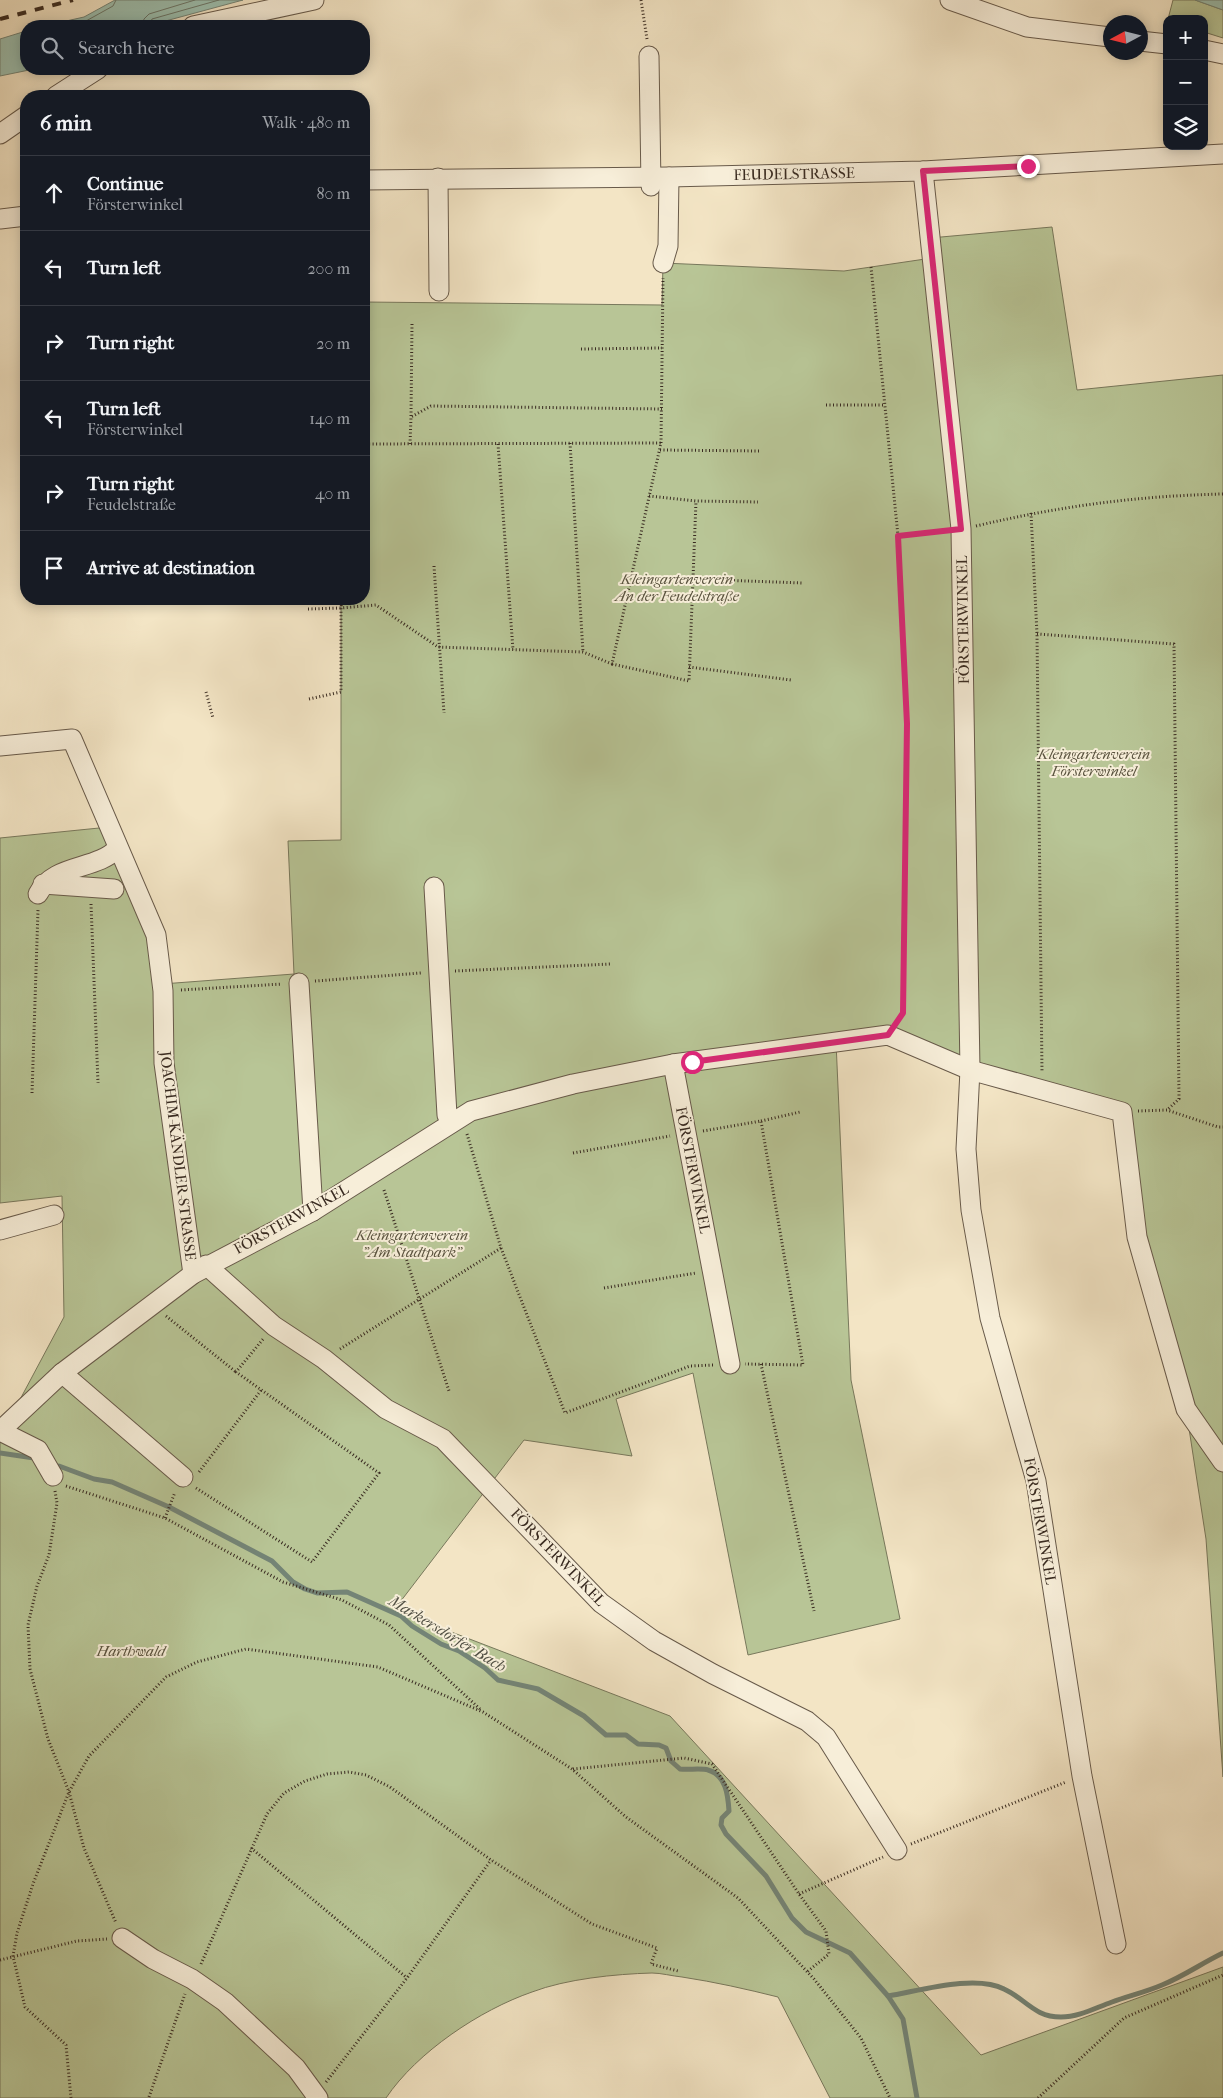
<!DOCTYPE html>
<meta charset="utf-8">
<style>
:root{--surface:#171b24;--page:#242831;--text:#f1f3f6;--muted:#9ea1a6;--line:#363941}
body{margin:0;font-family:"IM FELL French Canon",serif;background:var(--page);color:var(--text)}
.controls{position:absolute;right:15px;top:15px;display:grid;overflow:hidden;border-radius:10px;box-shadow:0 2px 12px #0003}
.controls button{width:45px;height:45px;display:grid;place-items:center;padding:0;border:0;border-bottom:1px solid var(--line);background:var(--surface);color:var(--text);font:25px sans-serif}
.compass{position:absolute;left:1103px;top:15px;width:45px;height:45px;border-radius:50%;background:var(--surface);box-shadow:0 2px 12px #0003;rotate:263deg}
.stop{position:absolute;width:15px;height:15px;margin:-11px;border:4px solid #db2777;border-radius:50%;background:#fff}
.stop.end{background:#db2777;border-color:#fff;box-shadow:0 1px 5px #0008}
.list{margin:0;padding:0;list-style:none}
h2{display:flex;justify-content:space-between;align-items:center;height:65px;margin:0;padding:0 20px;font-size:21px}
h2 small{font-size:16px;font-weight:400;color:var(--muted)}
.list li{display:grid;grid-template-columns:32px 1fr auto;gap:15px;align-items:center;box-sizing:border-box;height:75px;padding:0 20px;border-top:1px solid var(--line)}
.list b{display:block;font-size:19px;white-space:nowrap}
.list p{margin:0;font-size:16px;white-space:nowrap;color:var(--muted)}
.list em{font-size:16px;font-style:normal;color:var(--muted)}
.icon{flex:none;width:28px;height:28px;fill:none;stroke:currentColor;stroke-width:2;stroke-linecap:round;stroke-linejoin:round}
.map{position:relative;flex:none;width:1223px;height:2098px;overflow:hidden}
.search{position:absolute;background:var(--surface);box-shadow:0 2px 12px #0003;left:20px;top:20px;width:350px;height:55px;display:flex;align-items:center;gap:12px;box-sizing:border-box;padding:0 18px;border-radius:20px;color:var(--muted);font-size:19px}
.panel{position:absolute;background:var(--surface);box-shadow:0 2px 12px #0003;left:20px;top:90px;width:350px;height:515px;border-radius:20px}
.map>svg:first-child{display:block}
.green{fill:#b8c596;stroke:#78785c}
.water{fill:#9cbfaf;stroke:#748476}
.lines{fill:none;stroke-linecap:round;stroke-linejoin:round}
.shore{stroke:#6a7568;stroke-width:1}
.stream{stroke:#748476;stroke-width:5}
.minor-casing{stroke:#685a4a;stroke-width:21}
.path{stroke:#392b21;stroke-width:3;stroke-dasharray:1 2.5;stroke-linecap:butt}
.minor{stroke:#f7eed9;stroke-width:19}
.rail{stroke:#392b21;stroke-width:4;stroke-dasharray:9 9;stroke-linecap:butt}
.route{stroke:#db2777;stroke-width:6}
.labels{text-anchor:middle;stroke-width:4;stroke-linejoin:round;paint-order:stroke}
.street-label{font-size:15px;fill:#392b21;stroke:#f7eed9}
.park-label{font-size:15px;font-style:italic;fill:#59523e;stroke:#f7eed9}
.water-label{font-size:16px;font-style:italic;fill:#525044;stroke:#f7eed9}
</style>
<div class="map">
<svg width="1223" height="2098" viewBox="0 0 1223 2098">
<rect width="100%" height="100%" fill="#f3e5c5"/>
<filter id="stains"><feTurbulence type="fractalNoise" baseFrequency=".004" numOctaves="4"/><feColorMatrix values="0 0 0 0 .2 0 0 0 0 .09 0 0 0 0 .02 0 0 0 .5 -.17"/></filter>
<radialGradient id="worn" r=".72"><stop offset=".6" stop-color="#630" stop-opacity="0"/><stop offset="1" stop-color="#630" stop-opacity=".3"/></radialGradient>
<!-- green -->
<g class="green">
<polygon points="1173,0 1195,0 1223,10 1223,38 1204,32 1204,19 1168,19"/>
<path d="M1052,227L1077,390L1223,375V1777L1206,1539L1186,1409L1137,1237L1122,1112L888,1035L836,1042L851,1380L900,1619L748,1655L693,1373L616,1399L632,1456L524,1440L394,1610L670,1716L981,2055L1223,1967V2098H830L778,1997C746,1989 715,1982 682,1977C672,1976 661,1973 652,1973C615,1974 566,1979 532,1992C480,2010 417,2052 386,2098H0V1437L64,1317L62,1196L0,1203V838L109,827L156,935L162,984L294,974L288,841L341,840V599H364V302L662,305L663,263L844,271L932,258L930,238Z"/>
</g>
<!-- water -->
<g class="water">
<polygon points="115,0 243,0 147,26 44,26 84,17"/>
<polygon points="1195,0 1223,0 1223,10"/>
<polygon points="26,31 26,69 34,69 0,76 0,39"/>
</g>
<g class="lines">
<!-- shore -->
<g class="shore">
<polyline points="64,26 86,21 113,6 116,0"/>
<polyline points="142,26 144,19 149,14 195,0"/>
<polyline points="149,26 152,19 219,0"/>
</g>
<!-- stream -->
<g class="stream">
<polyline points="0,1453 34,1458"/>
<path d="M59,1466L94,1479L112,1482L169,1507L272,1561L293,1582L305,1589L317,1593L347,1592L401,1616L412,1626L441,1644L459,1651L485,1668L498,1680L538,1689L584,1716L606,1735H626L638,1744L659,1745L666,1748L671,1761L680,1769C687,1770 703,1768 708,1770C726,1775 728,1795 729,1811L722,1818L721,1825L726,1834L766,1876L792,1918L806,1932L850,1953L888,1996L903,2019L917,2098"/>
<path d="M888,1996C919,1991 975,1974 1004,1989C1026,1999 1034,2017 1061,2017C1079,2017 1095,2008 1112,2002C1128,1996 1146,1992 1162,1985C1184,1976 1202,1963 1223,1953"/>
</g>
<defs>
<g id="minor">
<polyline points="950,0 1027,27 1110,37"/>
<polyline points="193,26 314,0"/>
<polyline points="1140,41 1167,44"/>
<polyline points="1204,50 1223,54"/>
<polyline points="649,56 651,186"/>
<polyline points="56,96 98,69"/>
<polyline points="0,134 26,116"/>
<polyline points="923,171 961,529 970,1070 966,1149 971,1210 990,1318 1036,1481 1082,1776 1116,1944"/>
<polyline points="438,178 439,291"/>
<polyline points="364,180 669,177 923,171 1223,154"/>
<polyline points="0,219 26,216"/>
<polyline points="663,263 668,246 669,177"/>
<polyline points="0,746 72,739 156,935 163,991 164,1063 193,1274"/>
<polyline points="43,884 114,889"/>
<polyline points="434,887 447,1115 451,1123"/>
<path d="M38,894C54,863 96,871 118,848"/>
<polyline points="299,983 313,1211"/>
<polyline points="673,1064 730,1364"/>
<polyline points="0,1230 54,1215"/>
<polyline points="206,1265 274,1326 324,1359 386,1409 443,1439 601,1603 654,1641 713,1674 807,1721 826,1737 897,1850"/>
<polyline points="62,1373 183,1477"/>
<polyline points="0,1431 62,1373 193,1274 313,1211 471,1111 573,1084 673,1064 888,1035 970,1070 1122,1112 1137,1237 1186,1409 1223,1462"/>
<polyline points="0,1431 38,1450 53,1476"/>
<polyline points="122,1938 153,1959 192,1979 225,2002 296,2068 318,2098"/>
</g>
</defs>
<!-- minor casing -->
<use href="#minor" class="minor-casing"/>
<!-- path -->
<g class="path">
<polyline points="641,0 647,39"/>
<polyline points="871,267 898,536 907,724 903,1013 898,1020"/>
<polyline points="581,349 662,348"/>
<polyline points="826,405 885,405"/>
<polyline points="411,416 412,323"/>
<polyline points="570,443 583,652"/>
<polyline points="661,443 663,278"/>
<polyline points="410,444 411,417 431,406 662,409"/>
<polyline points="498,444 513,650"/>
<polyline points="660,450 761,451"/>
<polyline points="649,496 696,501 758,502"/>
<polyline points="1031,513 1037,634 1042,1072"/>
<path d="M976,526C1061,506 1136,496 1223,494"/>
<polyline points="898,536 946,531"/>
<polyline points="434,566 444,713"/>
<polyline points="692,579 802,583"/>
<polyline points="308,609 341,608 342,599"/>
<polyline points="1037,634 1174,644 1179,1099 1167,1110"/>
<polyline points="612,664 689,681 696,501"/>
<polyline points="689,667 791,680"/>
<polyline points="206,692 213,718"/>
<polyline points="309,699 341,692 341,608 376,605 438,647 583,652 612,664 661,443 364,444"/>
<polyline points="91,904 98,1083"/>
<polyline points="455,971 611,964"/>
<polyline points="315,981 421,973"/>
<polyline points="181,990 282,984"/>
<polyline points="32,1093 38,910"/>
<polyline points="1138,1111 1167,1110 1218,1127 1223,1127"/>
<polyline points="761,1121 800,1112"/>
<polyline points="703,1131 761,1121 803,1365 745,1364"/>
<polyline points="467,1134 501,1248 565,1413 690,1366 714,1365"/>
<polyline points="573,1153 670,1136"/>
<polyline points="384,1190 449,1391"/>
<polyline points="604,1288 696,1273"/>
<polyline points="166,1316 236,1372"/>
<polyline points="340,1349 501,1248"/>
<polyline points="761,1364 814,1611"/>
<polyline points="199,1472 262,1389"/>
<polyline points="66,1486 165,1518 283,1582 342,1600 389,1625 481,1710"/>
<polyline points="196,1488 312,1562 379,1473 236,1372 264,1338"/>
<polyline points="55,1491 57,1503 49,1555 37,1586 28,1625 30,1669 48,1739 69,1792 84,1848 116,1923"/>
<polyline points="165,1518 175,1492"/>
<polyline points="573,1769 684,1758 712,1764 799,1894 826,1931 829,1954 807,1972"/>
<polyline points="911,1844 1066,1782"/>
<polyline points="251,1848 407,1978"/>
<polyline points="799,1894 883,1857"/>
<polyline points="0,1960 77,1941 107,1939"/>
<polyline points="201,1964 267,1814 284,1793 305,1781 327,1774 349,1772 366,1775 390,1787 491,1860 592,1924 657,1948 651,1964 678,1971"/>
<polyline points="326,2082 407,1978 491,1860"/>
<polyline points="149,2097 185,1994"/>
<polyline points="71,2098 66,2045 25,2007 13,1956 17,1933 33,1884 69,1792 89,1756 166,1677 197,1662 246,1649 378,1667 483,1712 572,1769 626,1817 738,1898 814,1979 861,2038 890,2098"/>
<polyline points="1038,2098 1124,2018 1223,1975"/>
</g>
<!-- minor -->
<use href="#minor" class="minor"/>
<!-- rail -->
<polyline class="rail" points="0,19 73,0"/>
</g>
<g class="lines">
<!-- route -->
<polyline class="route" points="692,1062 888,1035 903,1013 907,724 898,536 961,529 923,171 1028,166"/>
</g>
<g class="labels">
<!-- street labels -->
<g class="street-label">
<text transform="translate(794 174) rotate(-1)" y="5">FEUDELSTRASSE</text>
<text transform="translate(963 620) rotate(-91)" y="5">FÖRSTERWINKEL</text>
<text transform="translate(178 1156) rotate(83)" y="5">JOACHIM-KÄNDLER-STRASSE</text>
<text transform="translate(693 1170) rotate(79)" y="5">FÖRSTERWINKEL</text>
<text transform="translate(291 1219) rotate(-29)" y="5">FÖRSTERWINKEL</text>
<text transform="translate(1040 1521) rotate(80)" y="5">FÖRSTERWINKEL</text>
<text transform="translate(558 1557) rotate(46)" y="5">FÖRSTERWINKEL</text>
</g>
<!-- park labels -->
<g class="park-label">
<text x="677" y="584">Kleingartenverein<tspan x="677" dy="17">An der Feudelstraße</tspan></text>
<text x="1094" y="759">Kleingartenverein<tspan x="1094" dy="17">Försterwinkel</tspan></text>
<text x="412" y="1240">Kleingartenverein<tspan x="412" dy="17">"Am Stadtpark"</tspan></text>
<text x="131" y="1656">Harthwald</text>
</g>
<!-- water labels -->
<g class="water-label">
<text transform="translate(448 1633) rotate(31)" y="6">Markersdorfer Bach</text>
</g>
</g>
<rect width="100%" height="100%" filter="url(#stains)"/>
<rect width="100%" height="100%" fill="url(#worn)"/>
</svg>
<div class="controls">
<button>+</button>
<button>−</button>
<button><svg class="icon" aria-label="layers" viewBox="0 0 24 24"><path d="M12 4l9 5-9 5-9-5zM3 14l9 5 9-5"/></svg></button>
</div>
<svg class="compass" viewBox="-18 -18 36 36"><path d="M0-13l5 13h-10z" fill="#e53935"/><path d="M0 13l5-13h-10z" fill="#9ea1a6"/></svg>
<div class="stop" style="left:692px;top:1062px"></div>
<div class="stop end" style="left:1028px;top:166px"></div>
<div class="search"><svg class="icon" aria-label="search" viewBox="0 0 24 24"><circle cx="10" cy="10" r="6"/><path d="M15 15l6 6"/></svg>Search here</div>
<section class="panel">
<h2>6 min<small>Walk · 480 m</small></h2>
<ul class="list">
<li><svg class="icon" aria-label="ahead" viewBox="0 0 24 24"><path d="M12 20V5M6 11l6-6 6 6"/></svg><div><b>Continue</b><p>Försterwinkel</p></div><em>80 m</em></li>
<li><svg class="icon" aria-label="left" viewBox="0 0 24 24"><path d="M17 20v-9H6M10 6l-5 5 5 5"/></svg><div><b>Turn left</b></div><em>200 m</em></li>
<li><svg class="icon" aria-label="right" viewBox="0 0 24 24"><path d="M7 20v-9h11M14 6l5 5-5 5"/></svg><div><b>Turn right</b></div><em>20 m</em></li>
<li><svg class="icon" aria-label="left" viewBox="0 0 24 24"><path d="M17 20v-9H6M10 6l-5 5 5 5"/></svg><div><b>Turn left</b><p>Försterwinkel</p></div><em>140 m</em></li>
<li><svg class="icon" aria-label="right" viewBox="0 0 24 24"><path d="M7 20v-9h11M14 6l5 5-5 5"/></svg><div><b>Turn right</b><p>Feudelstraße</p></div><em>40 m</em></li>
<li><svg class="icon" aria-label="arrive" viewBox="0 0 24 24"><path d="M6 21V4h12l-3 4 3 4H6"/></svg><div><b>Arrive at destination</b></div></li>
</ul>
</section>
</div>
